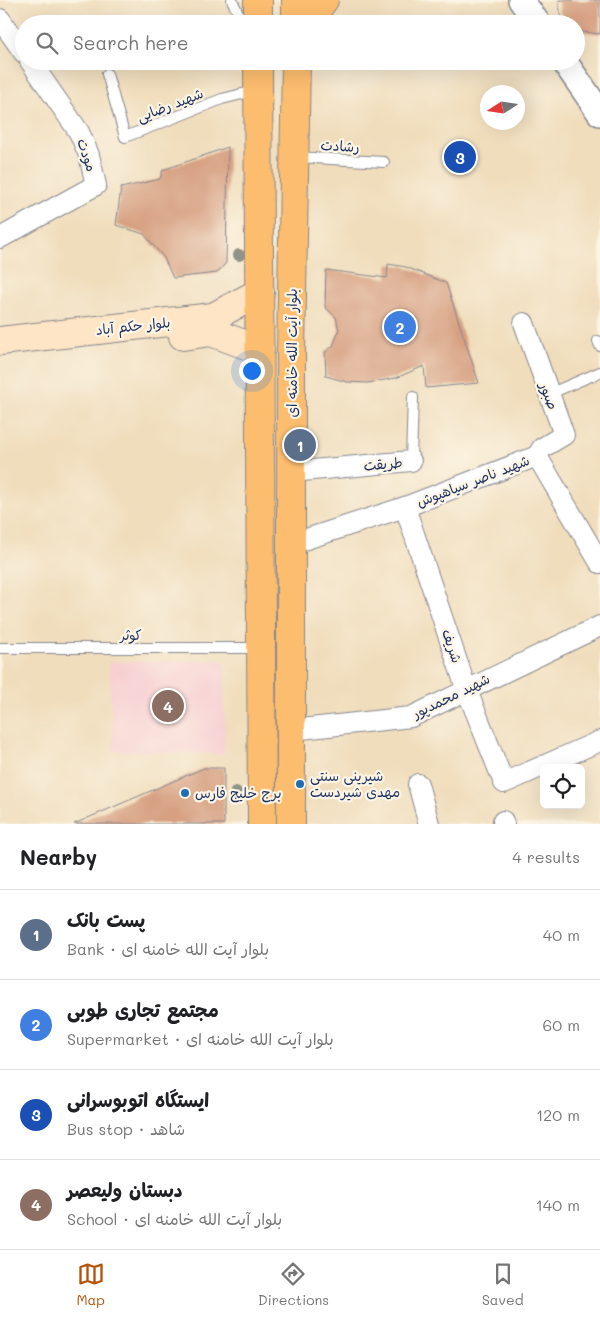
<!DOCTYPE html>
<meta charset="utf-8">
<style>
:root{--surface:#fff;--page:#f2f2f2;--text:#202124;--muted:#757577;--line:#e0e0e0;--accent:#b45309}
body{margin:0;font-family:Mali,"Playpen Sans Arabic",sans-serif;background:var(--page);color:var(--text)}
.controls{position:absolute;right:15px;bottom:15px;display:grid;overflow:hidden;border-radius:8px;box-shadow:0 5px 20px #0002}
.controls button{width:45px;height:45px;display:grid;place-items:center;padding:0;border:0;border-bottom:1px solid var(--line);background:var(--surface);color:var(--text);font:25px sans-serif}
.compass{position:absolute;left:480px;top:85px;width:45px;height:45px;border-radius:50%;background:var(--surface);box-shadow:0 5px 20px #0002;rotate:258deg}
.you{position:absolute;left:251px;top:370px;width:18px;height:18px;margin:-12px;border:4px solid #fff;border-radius:50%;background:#1a73e8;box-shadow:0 0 0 8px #1a73e833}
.badge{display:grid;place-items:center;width:32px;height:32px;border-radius:50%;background:var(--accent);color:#fff;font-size:16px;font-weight:700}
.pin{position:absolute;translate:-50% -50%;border:2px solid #fff;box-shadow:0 1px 5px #0006}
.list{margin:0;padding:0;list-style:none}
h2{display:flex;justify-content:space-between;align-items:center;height:65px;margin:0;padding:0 20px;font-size:21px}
h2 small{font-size:16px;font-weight:400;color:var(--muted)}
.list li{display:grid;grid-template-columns:32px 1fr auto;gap:15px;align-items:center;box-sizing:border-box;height:90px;padding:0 20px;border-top:1px solid var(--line)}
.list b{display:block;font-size:19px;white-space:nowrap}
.list p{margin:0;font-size:16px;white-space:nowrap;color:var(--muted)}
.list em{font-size:16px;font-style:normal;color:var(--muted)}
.icon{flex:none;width:28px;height:28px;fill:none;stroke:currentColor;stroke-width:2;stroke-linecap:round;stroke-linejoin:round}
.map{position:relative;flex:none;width:600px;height:824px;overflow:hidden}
.search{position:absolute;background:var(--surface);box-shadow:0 5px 20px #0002;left:15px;right:15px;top:15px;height:55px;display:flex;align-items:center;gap:12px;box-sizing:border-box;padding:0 18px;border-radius:28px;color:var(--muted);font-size:19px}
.sheet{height:425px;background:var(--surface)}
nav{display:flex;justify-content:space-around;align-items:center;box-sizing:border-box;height:70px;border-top:1px solid var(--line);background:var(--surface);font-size:14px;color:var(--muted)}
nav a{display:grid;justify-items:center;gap:2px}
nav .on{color:var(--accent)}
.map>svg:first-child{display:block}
.built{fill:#f7cfd3}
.building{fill:#d7a082}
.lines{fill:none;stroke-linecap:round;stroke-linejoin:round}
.service-casing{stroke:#86868d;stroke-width:12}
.minor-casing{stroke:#86868d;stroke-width:22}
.tertiary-casing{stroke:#86868d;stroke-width:28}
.secondary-casing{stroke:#86868d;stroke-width:30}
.primary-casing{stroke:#86868d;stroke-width:30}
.service{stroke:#fff;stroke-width:10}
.minor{stroke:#fff;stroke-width:20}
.tertiary{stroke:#fff;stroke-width:25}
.secondary{stroke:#fee5c5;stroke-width:28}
.primary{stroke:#fcbd6e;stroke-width:28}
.tree{fill:#90938a}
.poi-dot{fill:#1f6fb2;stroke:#fcf5e5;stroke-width:2}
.labels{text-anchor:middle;stroke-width:4.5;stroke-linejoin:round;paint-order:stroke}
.street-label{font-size:14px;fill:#1b2f5e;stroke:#fcf5e5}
.poi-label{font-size:14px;fill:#1b2f5e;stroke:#fcf5e5;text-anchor:start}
</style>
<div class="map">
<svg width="600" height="824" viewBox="0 0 600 824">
<rect width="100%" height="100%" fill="#fcf5e5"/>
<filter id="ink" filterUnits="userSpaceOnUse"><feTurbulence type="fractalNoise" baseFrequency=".02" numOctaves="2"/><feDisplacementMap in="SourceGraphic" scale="10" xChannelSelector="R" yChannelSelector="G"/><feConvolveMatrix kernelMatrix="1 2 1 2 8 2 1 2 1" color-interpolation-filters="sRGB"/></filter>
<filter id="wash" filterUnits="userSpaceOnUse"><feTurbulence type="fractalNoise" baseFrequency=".0096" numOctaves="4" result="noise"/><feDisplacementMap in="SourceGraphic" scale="20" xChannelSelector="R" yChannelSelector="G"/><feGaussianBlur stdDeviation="1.12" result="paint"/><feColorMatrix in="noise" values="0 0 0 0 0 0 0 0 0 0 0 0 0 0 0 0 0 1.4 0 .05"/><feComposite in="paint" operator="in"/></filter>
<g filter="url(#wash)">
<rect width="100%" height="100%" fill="#f0ddbc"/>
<!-- built -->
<polygon class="built" points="225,660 224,754 114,751 109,662"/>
<g id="blocks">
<!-- building -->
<g class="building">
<polygon points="559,0 600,0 600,34 576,31 576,24 565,24 560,12"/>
<polygon points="228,147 226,263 217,273 173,278 164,258 144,234 116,225 121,188 160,179 163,170"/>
<polygon points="388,264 406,267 446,283 479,383 426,388 424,366 396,378 368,383 347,382 326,376 325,352 333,346 339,330 336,317 325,307 326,270 387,278"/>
<polygon points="204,768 224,768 224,824 74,824"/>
</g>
</g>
</g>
<g filter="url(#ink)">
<use href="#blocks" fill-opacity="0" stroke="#86868d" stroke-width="1"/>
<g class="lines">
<defs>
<g id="service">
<polyline points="232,0 243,24"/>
<polyline points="107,74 125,137 222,99 258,90"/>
<polyline points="295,157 384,162"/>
<polyline points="598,341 600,346"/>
<polyline points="549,394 600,372"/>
<polyline points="411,461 413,397"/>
<polyline points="0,648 259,648"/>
</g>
<g id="minor">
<polyline points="0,19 24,53"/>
<polyline points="0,238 96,185 89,155 79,132 30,61"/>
<polyline points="524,323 564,435 542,448 537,456"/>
<polyline points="537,456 600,563"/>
<polyline points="291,472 411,461"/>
<polyline points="405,507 466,688 504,783 600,741"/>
<polyline points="291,544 405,507 537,456"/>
<polyline points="292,730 411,717 600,626"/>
<polyline points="418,784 429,824"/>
<polyline points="503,821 504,824"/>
</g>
<g id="tertiary">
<polyline points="521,0 538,24"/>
<polyline points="564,61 600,113"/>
</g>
<g id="secondary">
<polyline points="183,336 211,332 260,350"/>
<polyline points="0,341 213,317 260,292"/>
</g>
<g id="primary">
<polyline points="258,0 258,24"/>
<polyline points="296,0 296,24"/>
<polyline points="306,24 324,0"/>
<polyline points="258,61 262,824"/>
<polyline points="291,824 291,353 296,61"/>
</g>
</defs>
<!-- service casing -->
<use href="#service" class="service-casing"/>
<!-- minor casing -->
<use href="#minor" class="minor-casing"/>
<!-- tertiary casing -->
<use href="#tertiary" class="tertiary-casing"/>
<!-- secondary casing -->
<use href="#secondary" class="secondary-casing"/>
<!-- primary casing -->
<use href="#primary" class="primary-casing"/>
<!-- service -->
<use href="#service" class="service"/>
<!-- minor -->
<use href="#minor" class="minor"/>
<!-- tertiary -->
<use href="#tertiary" class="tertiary"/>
<!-- secondary -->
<use href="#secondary" class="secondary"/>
<!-- primary -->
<use href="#primary" class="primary"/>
</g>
<!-- trees -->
<g class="tree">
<circle cx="239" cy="255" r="6"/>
<circle cx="236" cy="792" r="6"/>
</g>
</g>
<!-- markers -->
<g class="poi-dot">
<circle cx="300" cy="784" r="5"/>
<circle cx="185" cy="793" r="5"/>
</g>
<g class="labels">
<!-- street labels -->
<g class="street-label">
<text transform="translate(170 105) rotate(-21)" y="5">شهید رضایی</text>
<text transform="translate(340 146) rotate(3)" y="5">رشادت</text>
<text transform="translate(87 155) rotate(72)" y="5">مودت</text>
<text transform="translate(133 326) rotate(-6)" y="5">بلوار حکم آباد</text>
<text transform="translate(292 353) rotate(-90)" y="5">بلوار آیت الله خامنه ای</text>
<text transform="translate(549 396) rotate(70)" y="5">صبور</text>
<text transform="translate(383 464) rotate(-5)" y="5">طریقت</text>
<text transform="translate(473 481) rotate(-21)" y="5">شهید ناصر سیاهپوش</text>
<text x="131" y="640">کوثر</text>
<text transform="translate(452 646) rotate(71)" y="5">شریف</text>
<text transform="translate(451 696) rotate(-26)" y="5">شهید محمدپور</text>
</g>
<!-- poi labels -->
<g class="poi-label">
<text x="310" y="781">شیرینی سنتی<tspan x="310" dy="16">مهدی شیردست</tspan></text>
<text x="195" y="798">برج خلیج فارس</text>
</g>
</g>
</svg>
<div class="controls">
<button><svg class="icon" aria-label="locate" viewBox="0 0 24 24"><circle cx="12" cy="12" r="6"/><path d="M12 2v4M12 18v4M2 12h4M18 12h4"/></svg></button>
</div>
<svg class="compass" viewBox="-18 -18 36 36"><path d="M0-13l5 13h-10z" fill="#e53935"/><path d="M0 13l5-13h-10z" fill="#757577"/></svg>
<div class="you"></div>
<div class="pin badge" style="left:300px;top:445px;background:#5c6f8a">1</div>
<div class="pin badge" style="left:400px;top:327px;background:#3f7fe0">2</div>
<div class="pin badge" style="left:460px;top:157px;background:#1a4fb4">3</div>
<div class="pin badge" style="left:168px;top:706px;background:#8d6e63">4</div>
<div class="search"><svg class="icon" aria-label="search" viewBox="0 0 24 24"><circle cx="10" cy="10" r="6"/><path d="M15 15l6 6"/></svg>Search here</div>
</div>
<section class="sheet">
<h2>Nearby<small>4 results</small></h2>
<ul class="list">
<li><span class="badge" style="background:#5c6f8a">1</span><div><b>پست بانک</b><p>Bank · بلوار آیت الله خامنه ای</p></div><em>40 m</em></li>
<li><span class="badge" style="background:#3f7fe0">2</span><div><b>مجتمع تجاری طوبی</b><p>Supermarket · بلوار آیت الله خامنه ای</p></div><em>60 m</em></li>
<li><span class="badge" style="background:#1a4fb4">3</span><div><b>ایستگاه اتوبوسرانی</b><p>Bus stop · شاهد</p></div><em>120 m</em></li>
<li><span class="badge" style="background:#8d6e63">4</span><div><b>دبستان ولیعصر</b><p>School · بلوار آیت الله خامنه ای</p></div><em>140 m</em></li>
</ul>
</section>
<nav>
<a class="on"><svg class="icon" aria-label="map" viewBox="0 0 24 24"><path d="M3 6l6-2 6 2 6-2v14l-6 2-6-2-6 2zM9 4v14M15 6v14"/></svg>Map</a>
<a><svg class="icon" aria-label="directions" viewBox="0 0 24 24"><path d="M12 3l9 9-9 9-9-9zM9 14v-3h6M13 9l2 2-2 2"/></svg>Directions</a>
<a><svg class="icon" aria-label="saved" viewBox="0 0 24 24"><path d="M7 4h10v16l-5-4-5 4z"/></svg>Saved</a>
</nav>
